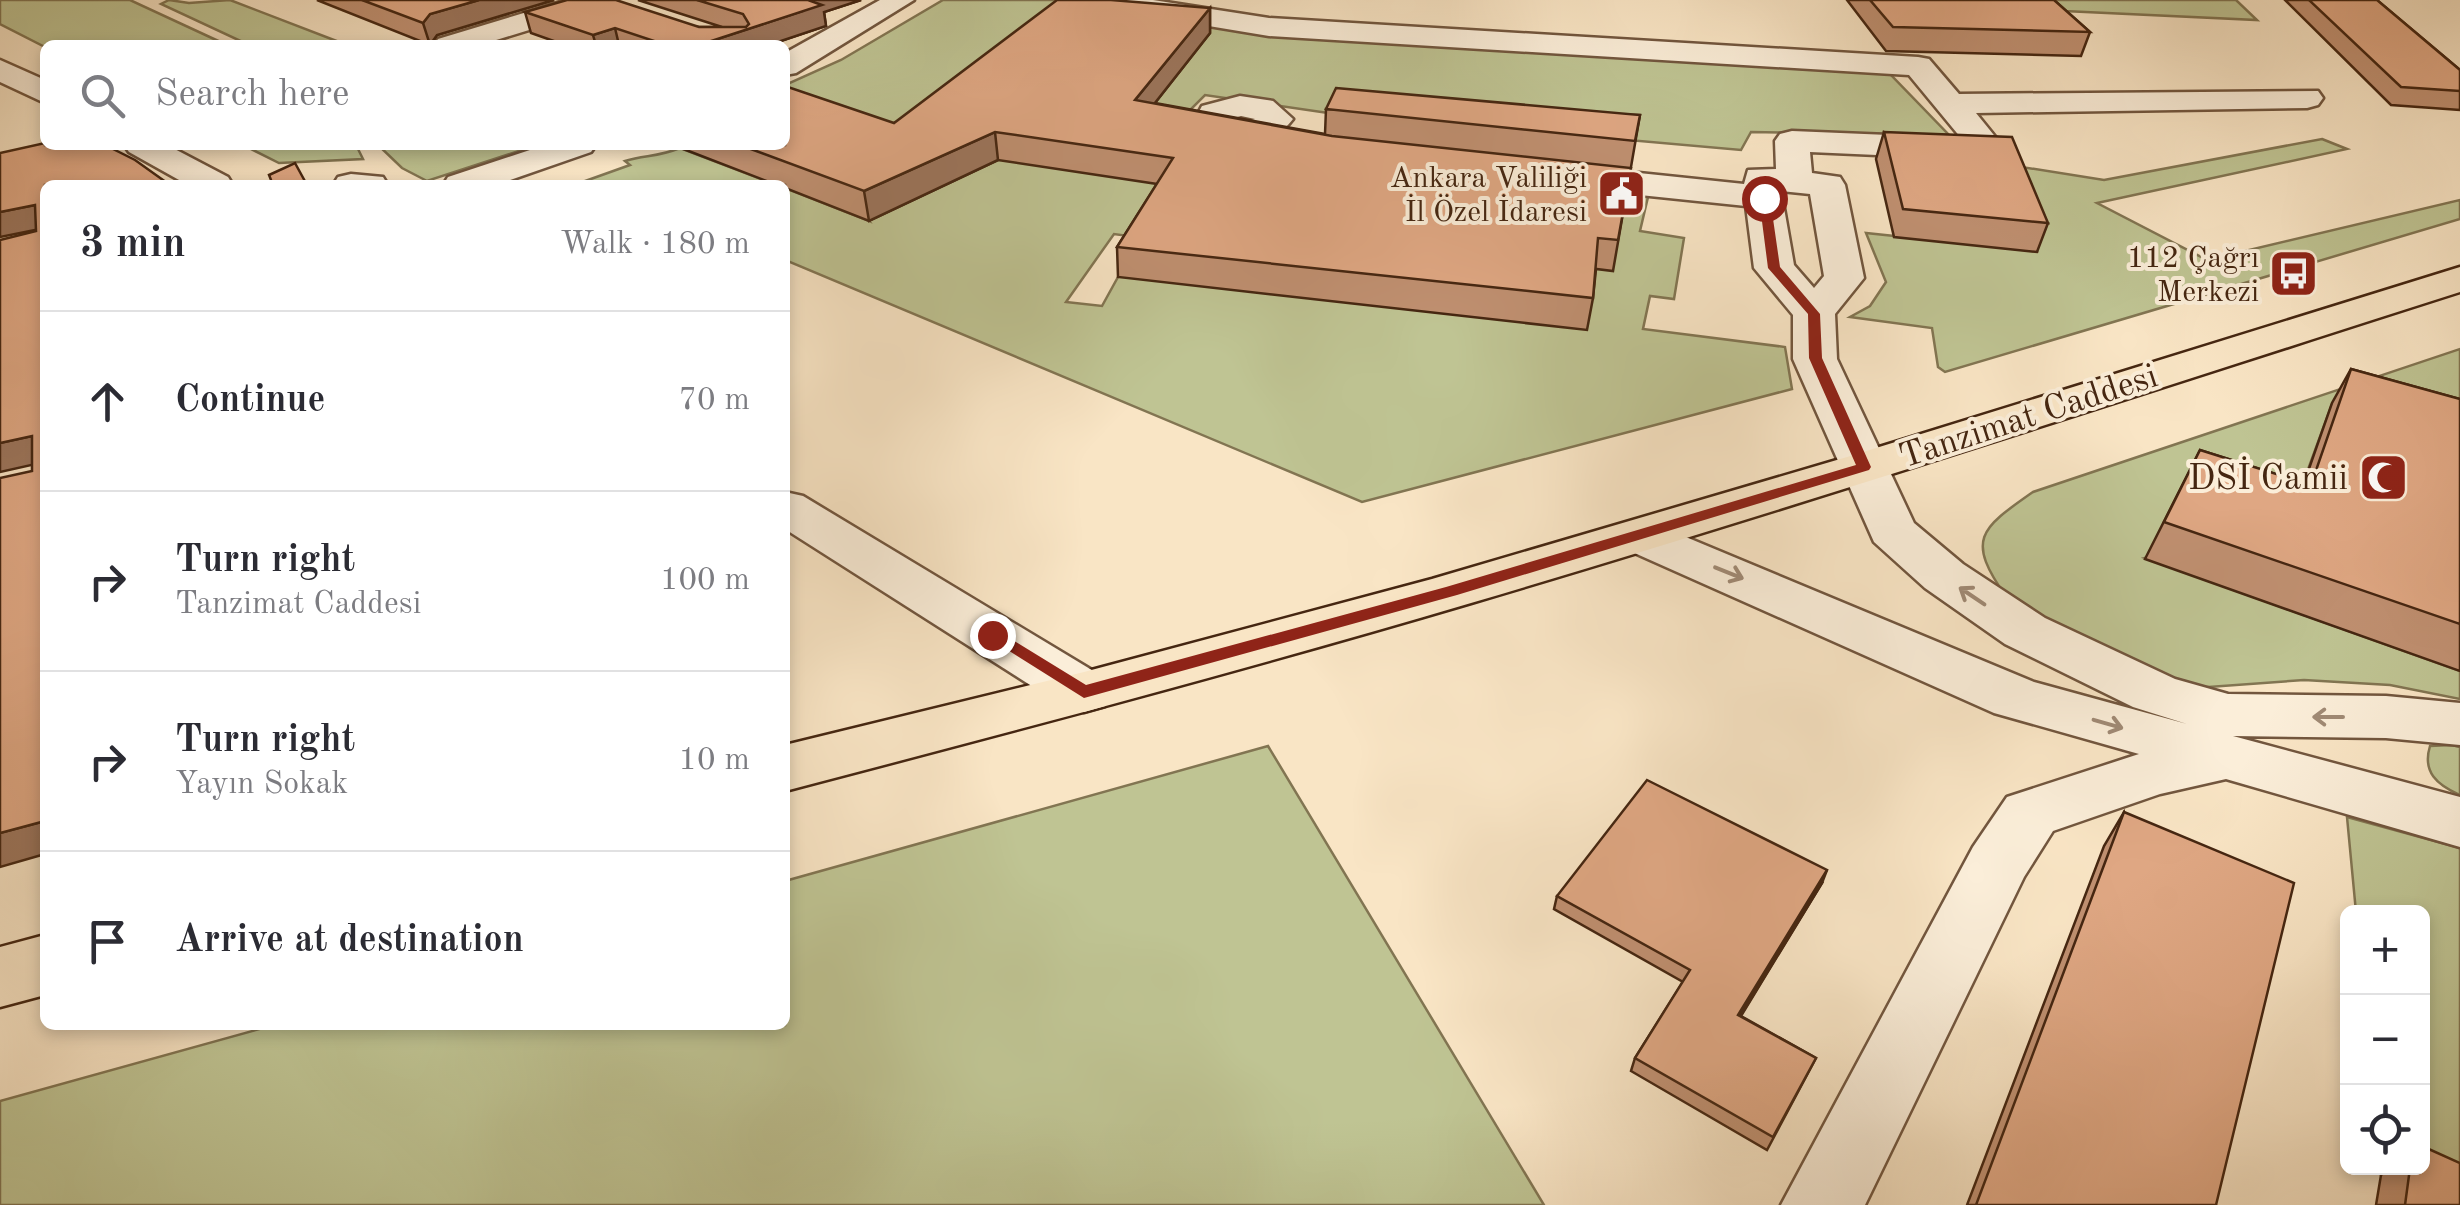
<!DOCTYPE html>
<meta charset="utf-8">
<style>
:root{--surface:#fff;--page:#f2f2f3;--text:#2b2b33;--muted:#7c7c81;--line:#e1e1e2}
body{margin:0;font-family:"Old Standard TT",serif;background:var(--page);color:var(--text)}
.controls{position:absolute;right:30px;bottom:30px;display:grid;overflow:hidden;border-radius:15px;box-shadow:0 5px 15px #0003}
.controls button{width:90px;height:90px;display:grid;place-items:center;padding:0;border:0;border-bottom:2px solid var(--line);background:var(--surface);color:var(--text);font:50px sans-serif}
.stop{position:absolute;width:30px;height:30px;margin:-22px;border:8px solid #8f2418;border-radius:50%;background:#fff}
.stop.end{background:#8f2418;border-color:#fff;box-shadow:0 2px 10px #0008}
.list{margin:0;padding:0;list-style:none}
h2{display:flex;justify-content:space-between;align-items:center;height:130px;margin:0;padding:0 40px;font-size:42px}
h2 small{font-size:32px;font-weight:400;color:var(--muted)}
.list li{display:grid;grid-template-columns:65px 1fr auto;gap:30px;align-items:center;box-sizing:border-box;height:180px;padding:0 40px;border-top:2px solid var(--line)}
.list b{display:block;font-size:38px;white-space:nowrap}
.list p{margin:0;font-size:32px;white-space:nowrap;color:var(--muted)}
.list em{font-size:32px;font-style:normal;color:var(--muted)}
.icon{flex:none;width:55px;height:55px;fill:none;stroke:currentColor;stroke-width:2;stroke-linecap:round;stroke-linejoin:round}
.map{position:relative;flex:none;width:2460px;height:1205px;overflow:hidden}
.search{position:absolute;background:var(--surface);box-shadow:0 5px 15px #0003;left:40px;top:40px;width:750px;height:110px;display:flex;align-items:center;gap:25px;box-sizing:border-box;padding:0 35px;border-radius:15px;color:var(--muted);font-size:38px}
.panel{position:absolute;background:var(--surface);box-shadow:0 5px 15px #0003;left:40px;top:180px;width:750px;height:850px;border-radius:15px}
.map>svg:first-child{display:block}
.green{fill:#bfc493;stroke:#827552;stroke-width:2.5}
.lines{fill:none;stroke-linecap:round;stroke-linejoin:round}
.minor-casing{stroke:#72563e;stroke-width:5}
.major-casing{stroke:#452611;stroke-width:5}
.minor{fill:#fbeed9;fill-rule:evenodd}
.major{fill:#f9e5c5;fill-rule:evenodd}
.wall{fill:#c09071;stroke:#452611;stroke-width:2.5}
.shaded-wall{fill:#9c755c;stroke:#452611;stroke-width:2.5}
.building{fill:#dfa783;stroke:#452611;stroke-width:2.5}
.oneway{stroke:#a08a75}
.route{fill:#8f2418}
.labels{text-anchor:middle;stroke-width:8;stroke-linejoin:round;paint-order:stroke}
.far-poi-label{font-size:30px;fill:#452611;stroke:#fbeed9;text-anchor:end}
.street-label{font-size:35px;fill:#452611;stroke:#fbeed9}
.poi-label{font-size:35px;fill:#452611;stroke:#fbeed9;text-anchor:end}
</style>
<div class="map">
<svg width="2460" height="1205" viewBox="0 0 2460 1205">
<rect width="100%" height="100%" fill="#f9e5c5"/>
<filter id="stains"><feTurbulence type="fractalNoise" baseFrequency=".002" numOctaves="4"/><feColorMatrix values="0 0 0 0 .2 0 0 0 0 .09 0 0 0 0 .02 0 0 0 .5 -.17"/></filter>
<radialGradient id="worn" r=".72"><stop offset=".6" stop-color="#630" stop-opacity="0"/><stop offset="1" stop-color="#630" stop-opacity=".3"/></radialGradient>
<!-- green -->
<g class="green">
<polygon points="0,0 130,0 227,45 45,47 0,24"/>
<polygon points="169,0 189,3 230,0 347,45 249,45 161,4"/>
<polygon points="943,0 1064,0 1269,31 1888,72 1949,135 1751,132 1741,150 1335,114 1205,95 1169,131 1204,191 1143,238 1114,234 1066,302 1102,306 1118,277 1489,178 1648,197 1640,231 1684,238 1674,299 1650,296 1643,329 1785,347 1792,389 1362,502 785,260 785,188 869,221 785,111 785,85 841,60"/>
<polygon points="2022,0 2236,0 2257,20 2064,11"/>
<polygon points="2322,139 2347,149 2097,203 2207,260 2460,200 2460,219 1945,372 1938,367 1932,328 1850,317 1870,306 1886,282 1866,233 2037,251 2003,164 2104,180"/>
<polygon points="243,145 356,145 363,159 279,163"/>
<polygon points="378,145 537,145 427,181 402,168"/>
<path d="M680,148L777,185H574L630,165L625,161C646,155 658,157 680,148Z"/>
<path d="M2460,349V440L2332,404L2289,521L2145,558L2460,671V699L2390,685L2304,680L2181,689L2007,598C1965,539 1980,529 2033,492Z"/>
<path d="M2452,745L2460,747V795C2437,785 2422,772 2430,746Z"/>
<polygon points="1268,746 1544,1205 0,1205 0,1101 274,1025 785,1025 785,881"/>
<polygon points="2347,817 2460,848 2460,1205 2381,1175 2380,1168 2422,1168 2422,912 2356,912"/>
</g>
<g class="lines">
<defs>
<g id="minor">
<polygon points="567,0 611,0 607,6 480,45 434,45 438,39"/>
<polygon points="880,0 914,0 796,73 785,75 785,53"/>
<path d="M1086,0H1153L1269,18L1918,57L1929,59L1959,94L2318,91L2323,98L2318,105L2307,108L1976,113L2006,150L2001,157L1989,160L1810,152L1812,173L1840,177L1845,185L1864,278L1835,314L1837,359L1914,523L1963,564L2045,618L2175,679L2228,694L2386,696L2460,703V745L2386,738L2233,736L2460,797V847L2226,779L2160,794L2053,831L2024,877L1865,1205H1781L1973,847L2007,797L2139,754L1994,713L1621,547L1613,536L1621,525L1639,520L1657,525L2034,682L2187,724L2133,707L2005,644L1925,588L1874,542L1793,359V315L1754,268L1746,206L1553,186L1540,183L1535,175L1540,167L1553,164L1744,184L1748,170L1776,169L1775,141L1780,134L1792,131L1961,138L1909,75L1269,36L1100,8ZM1781,191L1810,194L1824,276L1814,288L1794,265Z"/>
<polygon points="0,60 45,80 45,103 0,82"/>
<path d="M1240,96L1273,101L1293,119C1272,148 1216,152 1194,121L1202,106ZM1241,116L1255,119L1245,122L1230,119Z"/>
<polygon points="124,145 167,145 228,177 233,185 188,185 129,152"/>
<polygon points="545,145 596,145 591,152 496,185 443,185 448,177"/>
<polygon points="351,174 383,177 388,185 333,185 338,177"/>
<polygon points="785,492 803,496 1105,678 1114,692 1105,706 1084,712 1063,706 785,529"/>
</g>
<g id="major">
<path d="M2460,267V292C2131,397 1803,505 1471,603C1244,670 1014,731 785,791V745L1084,672L1432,579L1847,457Z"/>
<polygon points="45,935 45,995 0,1007 0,947"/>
</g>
</defs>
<!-- minor casing -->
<use href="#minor" class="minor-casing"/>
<!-- major casing -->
<use href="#major" class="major-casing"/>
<!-- minor -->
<use href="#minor" class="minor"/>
<!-- major -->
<use href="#major" class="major"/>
</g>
<!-- wall -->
<g class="wall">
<polygon points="317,0 554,0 437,35 430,45"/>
<polygon points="638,0 861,0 824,12 826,26 769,45 565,45 531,33 525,12 699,27 722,27"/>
<polygon points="1847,0 2054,0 2090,32 2081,56 1886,51"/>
<polygon points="2285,0 2377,0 2460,70 2460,110 2391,105"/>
<polygon points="1210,8 1210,33 1155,103 1325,134 1326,109 1640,115 1613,271 1596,269 1593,298 1587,330 1118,277 1117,247 1157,184 998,160 869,221 785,188 785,185 777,185 673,145 785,145 894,123"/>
<polygon points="1884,132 2048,223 2037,252 1894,237 1876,159"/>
<polygon points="2351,369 2460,399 2460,671 2145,559 2200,450 2304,483 2332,403"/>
<polygon points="2124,812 2216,1205 1967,1205 2104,846"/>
<polygon points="1822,883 1741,1016 1816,1058 1767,1150 1631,1071 1635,1058 1683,982 1554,909 1557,896"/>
<polygon points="2388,1168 2422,1168 2460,1205 2376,1205 2381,1175"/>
</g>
<!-- shaded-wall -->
<g class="shaded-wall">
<polygon points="479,0 554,0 437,35 430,45 423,23 430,14"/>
<polygon points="801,0 861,0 824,12 826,26 769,45 699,45 803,11"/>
<polygon points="1210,8 1210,33 1136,127 1135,100"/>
<polygon points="615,28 619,45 596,45 593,35"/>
<polygon points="995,132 998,160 869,221 864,191"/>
<polygon points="35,205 45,228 0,237 0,212"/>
<polygon points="32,436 45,462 0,472 0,443"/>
<polygon points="45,821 45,854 0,867 0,833"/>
<polygon points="1827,870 1822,883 1733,1028 1738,1015"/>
</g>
<!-- building -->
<g class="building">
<polygon points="362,0 479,0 430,14 423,23"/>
<polygon points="567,0 616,0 699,27 746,27 749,24 743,14 697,0 808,0 822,5 699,45 666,45 615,28 593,35 525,12"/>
<polygon points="1057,0 1111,0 1210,8 1135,100 1332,136 1631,168 1618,240 1598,238 1593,298 1117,247 1173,158 995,132 864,191 740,145 785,145 785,86 894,123"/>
<polygon points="1870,0 2054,0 2090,32 1893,27"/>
<polygon points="2309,0 2377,0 2460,70 2460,91 2401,87"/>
<polygon points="1336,88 1640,115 1635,141 1326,109"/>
<polygon points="1884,132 2012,137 2048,223 1903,209"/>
<polygon points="45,143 45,145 105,145 135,160 170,185 45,185 45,821 0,833 0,478 32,471 32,436 0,443 0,240 36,231 35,205 0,212 0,153"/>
<polygon points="295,163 307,185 273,185 269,175"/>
<polygon points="2351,369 2460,399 2460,624 2164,522 2200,450 2311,485"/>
<polygon points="1647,780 1827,870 1738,1015 1816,1058 1773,1137 1635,1058 1690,970 1557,896"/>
<polygon points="2124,812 2294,883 2216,1205 1976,1205"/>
<polygon points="2422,1146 2460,1163 2460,1205 2405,1205 2410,1168 2422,1168"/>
</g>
<!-- one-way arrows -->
<defs><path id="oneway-shaft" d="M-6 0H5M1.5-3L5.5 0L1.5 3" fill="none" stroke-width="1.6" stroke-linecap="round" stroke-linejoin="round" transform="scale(2.5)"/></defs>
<g class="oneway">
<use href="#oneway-shaft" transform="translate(1729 573) rotate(22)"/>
<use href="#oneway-shaft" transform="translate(1972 596) rotate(-146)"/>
<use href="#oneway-shaft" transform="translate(2328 717) rotate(180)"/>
<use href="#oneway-shaft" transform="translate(2108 724) rotate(16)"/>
</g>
<!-- route -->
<polygon class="route" points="1764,194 1770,198 1780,267 1820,314 1822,358 1871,467 1869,470 1457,595 1084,698 984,635 992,629 998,631 1086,685 1446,587 1856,465 1809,358 1808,314 1768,268 1759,198"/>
<!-- icons -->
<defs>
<symbol id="civic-square" viewBox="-11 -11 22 22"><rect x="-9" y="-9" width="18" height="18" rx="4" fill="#8f2418" stroke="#fbeed9"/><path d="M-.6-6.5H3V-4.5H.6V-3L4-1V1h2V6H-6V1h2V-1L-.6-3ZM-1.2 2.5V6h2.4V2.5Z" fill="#fff"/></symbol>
<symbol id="bus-square" viewBox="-11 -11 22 22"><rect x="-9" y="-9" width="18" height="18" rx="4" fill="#8f2418" stroke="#fbeed9"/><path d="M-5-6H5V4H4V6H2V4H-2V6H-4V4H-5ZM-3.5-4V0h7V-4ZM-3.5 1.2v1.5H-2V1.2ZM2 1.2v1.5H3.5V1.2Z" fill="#fff"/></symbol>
<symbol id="mosque-square" viewBox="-11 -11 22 22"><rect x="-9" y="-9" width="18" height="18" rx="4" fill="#8f2418" stroke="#fbeed9"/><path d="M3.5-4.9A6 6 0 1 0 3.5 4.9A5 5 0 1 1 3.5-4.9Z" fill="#fff"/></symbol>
</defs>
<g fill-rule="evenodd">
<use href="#civic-square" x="1594" y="166" width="55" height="55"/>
<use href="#bus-square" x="2266" y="246" width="55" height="55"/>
<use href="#mosque-square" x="2356" y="450" width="55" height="55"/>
</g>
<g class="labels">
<!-- far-poi labels -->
<g class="far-poi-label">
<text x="1587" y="187">Ankara Valiliği<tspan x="1587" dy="34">İl Özel İdaresi</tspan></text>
<text x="2259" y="267">112 Çağrı<tspan x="2259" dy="34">Merkezi</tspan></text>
</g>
<!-- street labels -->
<g class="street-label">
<text transform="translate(2028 415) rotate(-18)" y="12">Tanzimat Caddesi</text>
</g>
<!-- poi labels -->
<g class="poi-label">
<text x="2348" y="489">DSİ Camii</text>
</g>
</g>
<rect width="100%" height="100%" filter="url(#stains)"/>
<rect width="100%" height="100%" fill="url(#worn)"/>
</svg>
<div class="controls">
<button>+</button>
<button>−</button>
<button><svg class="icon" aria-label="locate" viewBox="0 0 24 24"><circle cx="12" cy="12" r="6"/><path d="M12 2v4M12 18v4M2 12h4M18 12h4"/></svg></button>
</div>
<div class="stop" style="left:1764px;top:198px"></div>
<div class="stop end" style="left:992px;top:635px"></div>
<div class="search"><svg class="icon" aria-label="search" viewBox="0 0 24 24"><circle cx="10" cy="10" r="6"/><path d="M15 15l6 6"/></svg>Search here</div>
<section class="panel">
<h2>3 min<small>Walk · 180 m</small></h2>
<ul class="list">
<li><svg class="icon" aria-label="ahead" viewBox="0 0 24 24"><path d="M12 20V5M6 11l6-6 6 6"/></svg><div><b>Continue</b></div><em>70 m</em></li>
<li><svg class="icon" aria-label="right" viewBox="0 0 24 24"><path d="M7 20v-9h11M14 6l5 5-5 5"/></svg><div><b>Turn right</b><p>Tanzimat Caddesi</p></div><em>100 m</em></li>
<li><svg class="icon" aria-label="right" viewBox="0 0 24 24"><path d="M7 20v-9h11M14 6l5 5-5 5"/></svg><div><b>Turn right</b><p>Yayın Sokak</p></div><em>10 m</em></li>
<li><svg class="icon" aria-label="arrive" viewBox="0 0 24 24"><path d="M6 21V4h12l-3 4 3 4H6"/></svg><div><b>Arrive at destination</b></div></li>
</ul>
</section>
</div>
